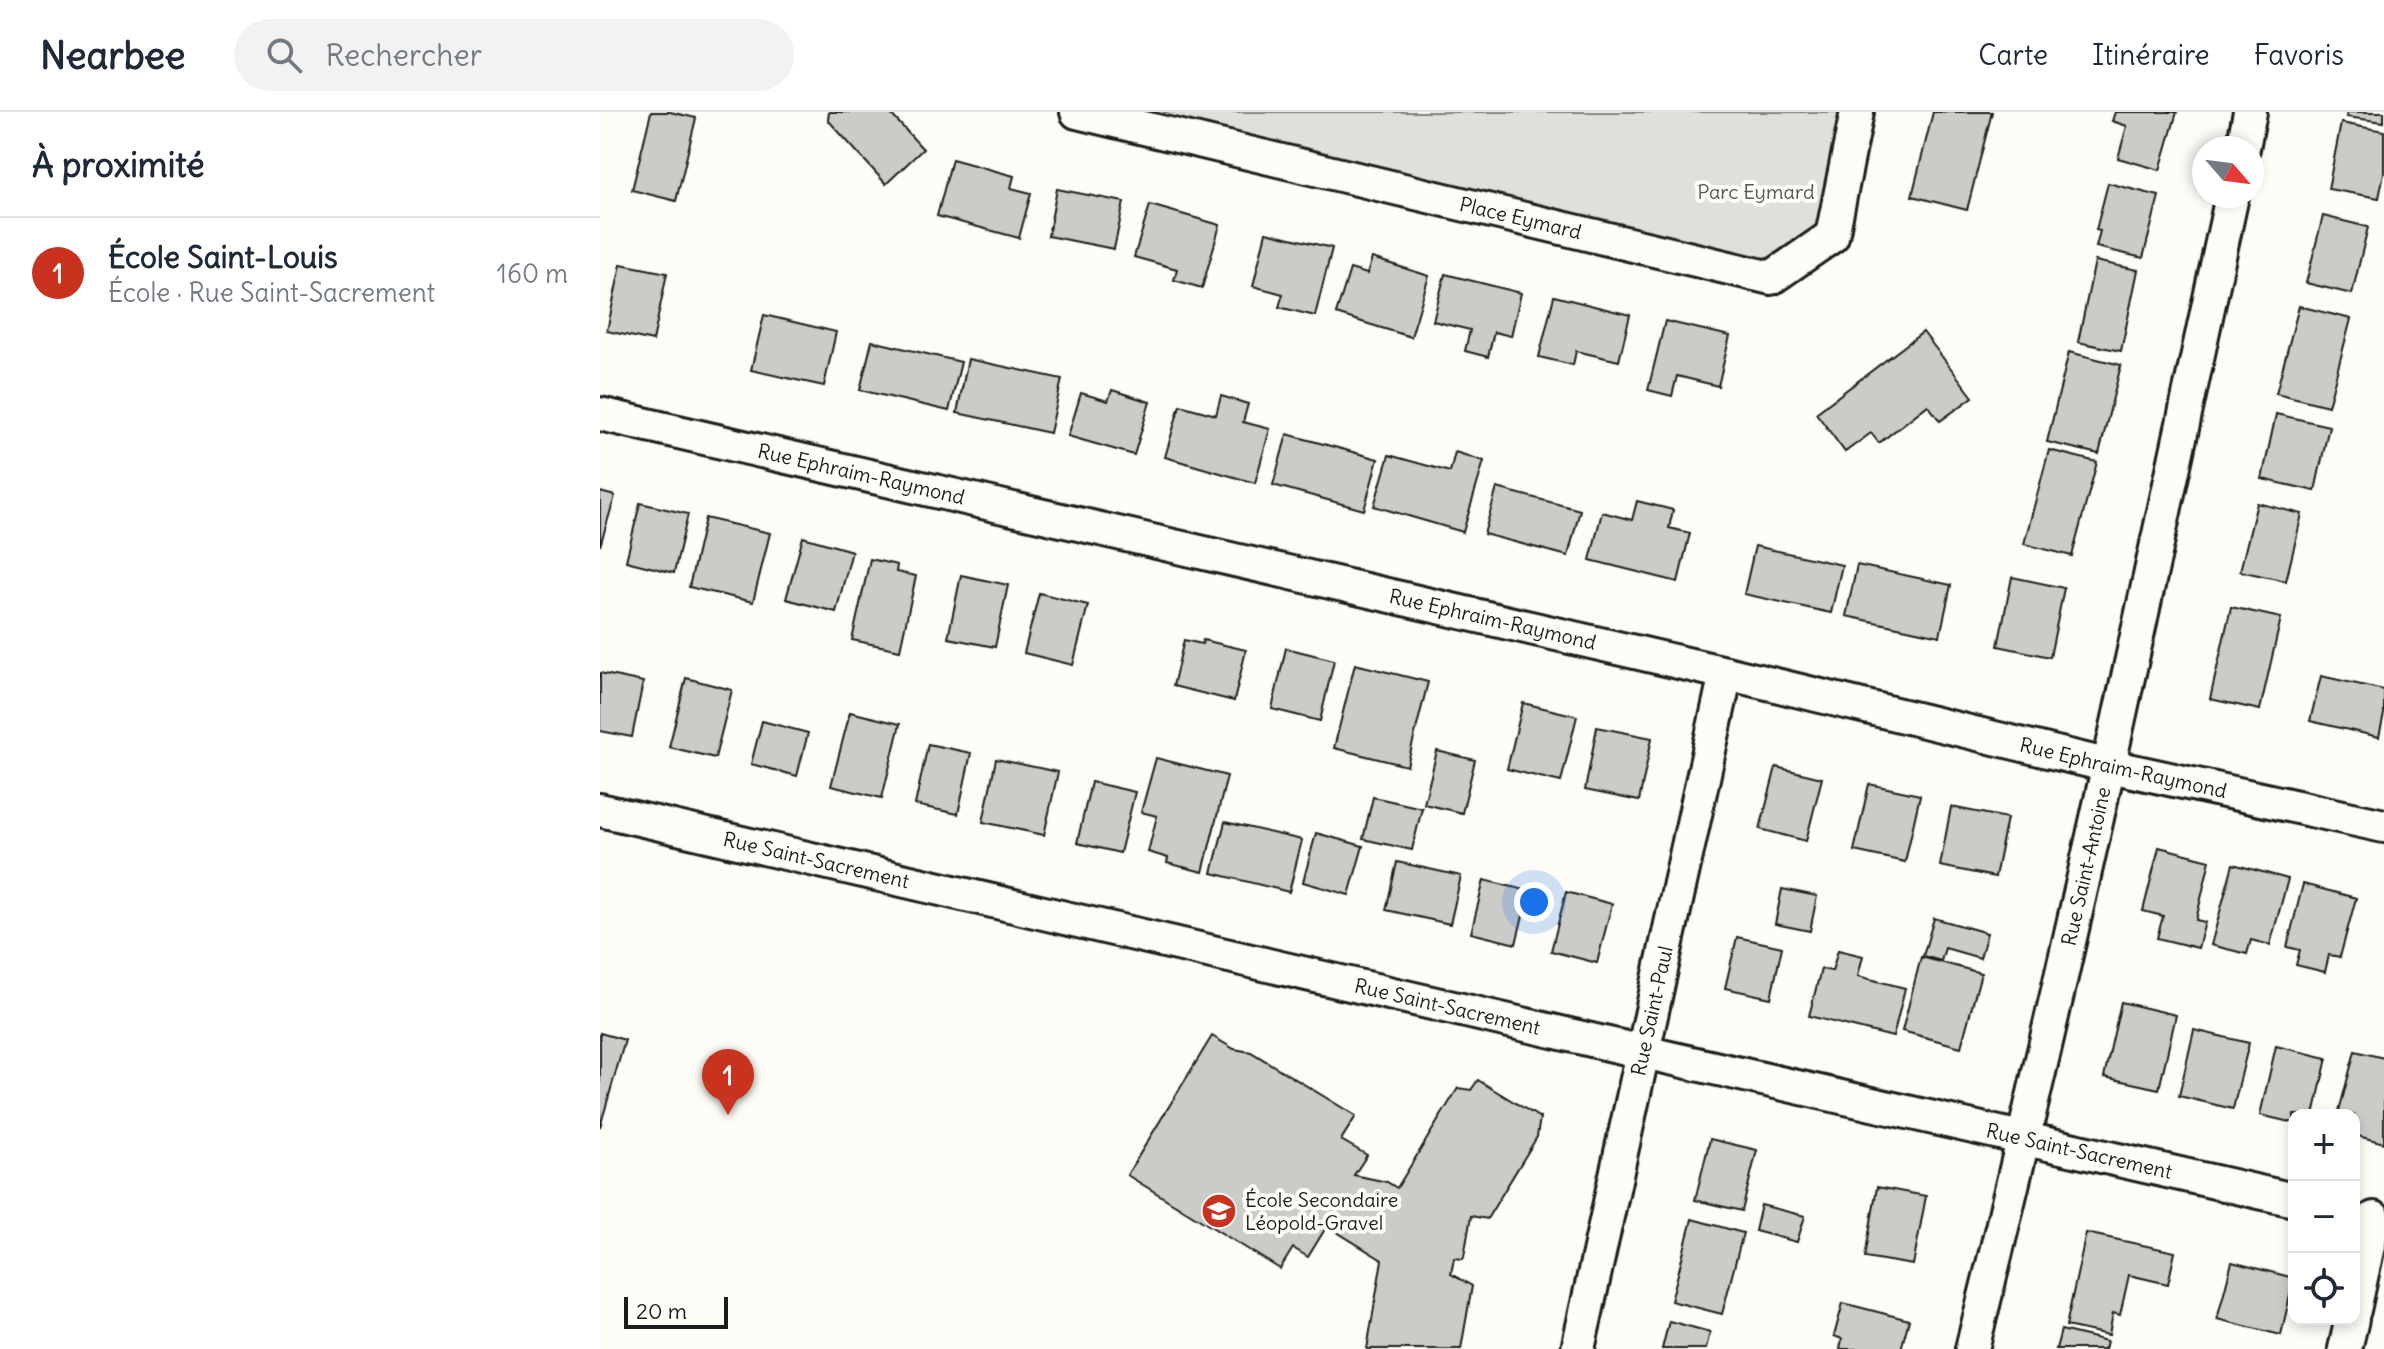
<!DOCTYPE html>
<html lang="fr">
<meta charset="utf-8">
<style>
:root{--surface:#fff;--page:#f2f2f3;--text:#1f2937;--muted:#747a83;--line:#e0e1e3;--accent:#c8321e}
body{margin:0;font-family:Delius,sans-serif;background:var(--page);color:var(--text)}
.controls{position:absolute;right:24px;bottom:24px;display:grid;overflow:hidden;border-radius:16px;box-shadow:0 4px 12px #0003}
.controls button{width:72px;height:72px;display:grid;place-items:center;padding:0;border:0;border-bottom:2px solid var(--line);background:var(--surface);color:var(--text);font:40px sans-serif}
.compass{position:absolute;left:1592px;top:24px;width:72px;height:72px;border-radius:50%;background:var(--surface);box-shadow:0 4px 12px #0003;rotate:118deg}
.scale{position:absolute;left:24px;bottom:20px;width:104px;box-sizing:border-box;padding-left:8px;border:4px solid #1c1c1c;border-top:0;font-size:22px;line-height:28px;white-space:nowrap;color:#1c1c1c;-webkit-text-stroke:6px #fdfcf7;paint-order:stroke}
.you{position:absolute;left:934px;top:790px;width:28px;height:28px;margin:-20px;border:6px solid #fff;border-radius:50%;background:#1a73e8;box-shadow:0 0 0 12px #1a73e833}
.badge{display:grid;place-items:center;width:52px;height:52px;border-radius:50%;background:var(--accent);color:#fff;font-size:26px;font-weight:700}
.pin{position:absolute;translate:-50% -66px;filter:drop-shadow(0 2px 4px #0008)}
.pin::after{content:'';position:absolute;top:42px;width:28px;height:24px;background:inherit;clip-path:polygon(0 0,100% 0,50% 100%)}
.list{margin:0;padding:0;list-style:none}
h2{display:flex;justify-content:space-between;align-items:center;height:104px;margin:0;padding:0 32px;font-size:34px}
h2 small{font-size:26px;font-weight:400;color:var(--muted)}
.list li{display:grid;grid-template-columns:52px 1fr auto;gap:24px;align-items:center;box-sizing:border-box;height:112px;padding:0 32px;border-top:2px solid var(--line)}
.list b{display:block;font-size:30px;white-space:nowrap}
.list p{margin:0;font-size:26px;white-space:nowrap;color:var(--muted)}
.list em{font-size:26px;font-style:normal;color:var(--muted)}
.icon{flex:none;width:44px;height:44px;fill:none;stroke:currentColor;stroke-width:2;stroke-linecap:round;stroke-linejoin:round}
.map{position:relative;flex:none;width:1784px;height:1237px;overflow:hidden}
header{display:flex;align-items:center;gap:48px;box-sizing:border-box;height:112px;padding:0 40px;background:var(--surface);border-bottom:2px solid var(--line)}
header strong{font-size:38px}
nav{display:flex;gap:44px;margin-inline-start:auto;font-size:28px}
.search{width:560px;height:72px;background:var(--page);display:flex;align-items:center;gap:20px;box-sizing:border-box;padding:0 28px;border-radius:44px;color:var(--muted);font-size:30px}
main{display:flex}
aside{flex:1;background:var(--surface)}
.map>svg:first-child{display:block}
.green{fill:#e0dfdb;stroke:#7e7e7c;stroke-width:2}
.building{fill:#cccbc8;stroke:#1c1c1c;stroke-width:2}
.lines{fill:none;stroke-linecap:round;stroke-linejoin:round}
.minor-casing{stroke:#1c1c1c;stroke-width:38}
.minor{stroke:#fdfcf7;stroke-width:32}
.labels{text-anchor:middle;stroke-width:8;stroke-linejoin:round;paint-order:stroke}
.park-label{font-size:20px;fill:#575655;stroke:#fdfcf7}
.street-label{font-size:20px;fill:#1c1c1c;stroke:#fdfcf7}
.poi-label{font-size:20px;fill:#1c1c1c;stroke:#fdfcf7;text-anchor:start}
</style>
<header>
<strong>Nearbee</strong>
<div class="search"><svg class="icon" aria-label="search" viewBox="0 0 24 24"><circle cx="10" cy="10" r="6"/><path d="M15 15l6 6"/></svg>Rechercher</div>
<nav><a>Carte</a><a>Itinéraire</a><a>Favoris</a></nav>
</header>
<main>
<aside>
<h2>À proximité<small></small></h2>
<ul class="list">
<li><span class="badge">1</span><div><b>École Saint-Louis</b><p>École · Rue Saint-Sacrement</p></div><em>160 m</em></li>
</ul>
</aside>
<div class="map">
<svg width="1784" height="1237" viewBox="0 0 1784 1237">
<rect width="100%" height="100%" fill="#fdfcf7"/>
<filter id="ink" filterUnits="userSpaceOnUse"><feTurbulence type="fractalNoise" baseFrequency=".0125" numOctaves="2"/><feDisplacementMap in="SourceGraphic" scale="16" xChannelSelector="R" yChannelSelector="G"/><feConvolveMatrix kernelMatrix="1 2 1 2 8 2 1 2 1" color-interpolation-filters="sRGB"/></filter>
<g filter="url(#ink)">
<!-- green -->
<polygon class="green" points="564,0 1257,0 1232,124 1171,166 558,21"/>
<!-- building -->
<g class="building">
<polygon points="51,0 70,0 96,6 76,89 32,78"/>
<polygon points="229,0 289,0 323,37 286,72 228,8"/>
<polygon points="1333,0 1392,0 1367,98 1312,84"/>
<polygon points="1515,0 1577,0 1560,58 1518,46 1527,14 1512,9"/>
<polygon points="1747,0 1784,0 1784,10 1746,5"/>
<polygon points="1741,11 1784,19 1784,61 1779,86 1728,77"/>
<polygon points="352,47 414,64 411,76 431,81 419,126 337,104"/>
<polygon points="1508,71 1559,84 1543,146 1496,135 1500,119 1496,118"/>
<polygon points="457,77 524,90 514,137 448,124"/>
<polygon points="550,93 620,113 602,176 574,168 577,157 534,145"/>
<polygon points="1723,104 1768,115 1752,182 1706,171"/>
<polygon points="666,120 732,136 715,204 679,195 683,182 653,174"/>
<polygon points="772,146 829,164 811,225 736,202 750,157 767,162"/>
<polygon points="1495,149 1538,158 1521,239 1478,230"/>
<polygon points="21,152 67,161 53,229 7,219"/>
<polygon points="845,162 921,181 911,224 894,220 888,245 865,239 870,218 833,209"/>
<polygon points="954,184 1030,203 1019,249 976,239 973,253 939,245"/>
<polygon points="1699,194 1751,207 1728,294 1676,281"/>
<polygon points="164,203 236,220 224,274 151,258"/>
<polygon points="1065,209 1130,224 1118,274 1077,264 1072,284 1048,278"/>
<polygon points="1323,220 1373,285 1340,309 1328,293 1279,331 1271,321 1245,340 1216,301"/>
<polygon points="272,229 361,250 349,299 260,278"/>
<polygon points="1469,240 1521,253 1499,342 1447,330"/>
<polygon points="368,247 462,267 450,321 357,301"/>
<polygon points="512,278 550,290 534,343 468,324 481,281 508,289"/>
<polygon points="621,284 648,292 643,310 670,317 655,371 565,345 580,293 616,303"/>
<polygon points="1676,302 1729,314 1715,379 1662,367"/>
<polygon points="687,322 778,347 764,398 673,373"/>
<polygon points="1449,338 1497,350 1472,444 1424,432"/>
<polygon points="855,340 884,349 863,420 774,394 789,343 850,360"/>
<polygon points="897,376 980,398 968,444 884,422"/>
<polygon points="0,380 15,384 0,434"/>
<polygon points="1037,389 1073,398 1069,416 1090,421 1078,470 990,448 1002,400 1032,408"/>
<polygon points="40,391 88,402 74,461 26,449"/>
<polygon points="1657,391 1702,402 1686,469 1640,459"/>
<polygon points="105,406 170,421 153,490 89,475"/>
<polygon points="203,425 252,439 236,500 186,487"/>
<polygon points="1155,434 1242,453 1231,501 1144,482"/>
<polygon points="270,447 297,453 296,460 316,464 300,538 252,528"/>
<polygon points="1257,453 1351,473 1340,524 1246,504"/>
<polygon points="361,463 408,473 395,535 348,526"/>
<polygon points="1412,465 1464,476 1450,545 1398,534"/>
<polygon points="439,481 488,493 473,553 424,541"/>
<polygon points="1631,495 1681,506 1660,598 1610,587"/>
<polygon points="584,528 602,532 603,528 646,538 634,589 573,574"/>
<polygon points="686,536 734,548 720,609 672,597"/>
<polygon points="755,552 828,570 807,654 734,636"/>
<polygon points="0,561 43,570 32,625 0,619"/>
<polygon points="1721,564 1784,578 1784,602 1779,625 1710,609"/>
<polygon points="86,566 132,578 115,646 69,635"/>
<polygon points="923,591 977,604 961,670 907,657"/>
<polygon points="250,600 300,612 282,686 231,674"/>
<polygon points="162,609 208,621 197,664 151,652"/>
<polygon points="997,615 1052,626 1039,689 985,678"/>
<polygon points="328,632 371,641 358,702 315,693"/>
<polygon points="837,639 875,648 862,701 824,692"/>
<polygon points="556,646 627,664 603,760 567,751 568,746 548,740 557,704 541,700"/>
<polygon points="396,647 458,660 444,723 383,710"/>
<polygon points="1176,655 1222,666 1206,729 1160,717"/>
<polygon points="491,670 535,680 520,741 477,731"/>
<polygon points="1269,672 1320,683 1305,750 1254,739"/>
<polygon points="773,685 822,696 812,738 763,727"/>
<polygon points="1351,695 1407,706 1395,765 1340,754"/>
<polygon points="625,710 702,728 689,780 612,761"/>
<polygon points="716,721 763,734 749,783 703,770"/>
<polygon points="1559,735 1610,748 1596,808 1605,810 1598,836 1557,826 1563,804 1543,799"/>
<polygon points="797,750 861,764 850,812 786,798"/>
<polygon points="1633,752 1688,767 1670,833 1651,828 1647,842 1611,833"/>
<polygon points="884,768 929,779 916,832 871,821"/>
<polygon points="1703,772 1756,786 1740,845 1729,843 1725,860 1696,853 1700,838 1687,835"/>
<polygon points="1182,777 1217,784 1210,819 1175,812"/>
<polygon points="966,780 1012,792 997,851 951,839"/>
<polygon points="1334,806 1387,821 1380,846 1345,836 1341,849 1323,844"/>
<polygon points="1137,825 1182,835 1171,886 1125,876"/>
<polygon points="1238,838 1263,844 1258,864 1305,876 1293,925 1209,904 1221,857 1232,859"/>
<polygon points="1321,845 1381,861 1361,935 1302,919"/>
<polygon points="1521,890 1576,903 1559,977 1504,965"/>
<polygon points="1594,918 1649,931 1633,997 1579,984"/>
<polygon points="0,921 25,928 0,1015"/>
<polygon points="612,924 634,937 651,940 756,1004 741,1028 767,1043 754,1063 787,1070 797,1076 858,976 871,978 878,968 940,1006 937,1025 887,1107 871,1104 864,1145 863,1147 854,1146 851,1162 872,1174 861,1237 767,1237 782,1148 727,1114 708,1145 693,1136 680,1157 527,1063"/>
<polygon points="1676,934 1727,946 1714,1003 1694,1003 1694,1011 1660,1003"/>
<polygon points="1755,939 1784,946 1784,1031 1754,1023 1754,1003 1738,1003"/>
<polygon points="1110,1027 1157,1038 1142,1099 1095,1088"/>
<polygon points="1277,1075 1326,1084 1313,1153 1265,1145"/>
<polygon points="1161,1093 1205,1104 1197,1130 1155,1119"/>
<polygon points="1092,1107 1143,1121 1122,1202 1071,1189"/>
<polygon points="1486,1121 1575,1140 1568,1172 1529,1163 1520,1203 1513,1201 1509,1223 1466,1214"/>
<polygon points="1632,1150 1694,1166 1681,1223 1617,1207"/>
<polygon points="1243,1191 1309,1208 1301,1237 1240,1237 1242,1227 1234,1224"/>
<polygon points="1069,1209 1110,1220 1106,1237 1062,1237"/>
<polygon points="1461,1218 1507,1229 1505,1237 1456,1237"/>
</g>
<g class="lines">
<defs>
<g id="minor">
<path id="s1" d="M477,0L1171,166L1232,124L1257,0"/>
<polyline points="1643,36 1650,0"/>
<path id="s2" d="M0,302L1126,561L1510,654L1784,714"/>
<path id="s3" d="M0,698L1004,931L1694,1088"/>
<polyline points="1754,1198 1774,1106"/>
<path id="s4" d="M978,1237L1126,561"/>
<path id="s5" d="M1372,1237C1468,855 1549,469 1632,84"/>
<polyline points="1745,1237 1752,1207"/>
</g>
</defs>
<!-- minor casing -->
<use href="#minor" class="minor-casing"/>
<!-- minor -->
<use href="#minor" class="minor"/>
</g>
</g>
<!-- icons -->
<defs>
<symbol id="school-disc" viewBox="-11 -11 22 22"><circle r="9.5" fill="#c8321e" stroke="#fdfcf7"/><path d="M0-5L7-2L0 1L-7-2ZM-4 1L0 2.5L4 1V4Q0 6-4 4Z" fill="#fff"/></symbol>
</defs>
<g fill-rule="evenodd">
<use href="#school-disc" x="599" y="1079" width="40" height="40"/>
</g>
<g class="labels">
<!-- park labels -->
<g class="park-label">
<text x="1156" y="87">Parc Eymard</text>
</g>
<!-- street labels -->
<g class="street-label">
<text dy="7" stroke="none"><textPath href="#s1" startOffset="456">Place Eymard</textPath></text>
<text dy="7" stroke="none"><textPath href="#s2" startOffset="268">Rue Ephraim-Raymond</textPath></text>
<text dy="7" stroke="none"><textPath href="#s2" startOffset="916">Rue Ephraim-Raymond</textPath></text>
<text dy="7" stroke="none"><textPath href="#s2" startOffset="1564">Rue Ephraim-Raymond</textPath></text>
<text dy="7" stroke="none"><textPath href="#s3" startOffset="222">Rue Saint-Sacrement</textPath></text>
<text dy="7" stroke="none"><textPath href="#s5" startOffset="496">Rue Saint-Antoine</textPath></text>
<text dy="7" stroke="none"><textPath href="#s3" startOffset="870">Rue Saint-Sacrement</textPath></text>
<text dy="7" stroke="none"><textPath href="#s4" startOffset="346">Rue Saint-Paul</textPath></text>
<text dy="7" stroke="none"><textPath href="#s3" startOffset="1518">Rue Saint-Sacrement</textPath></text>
</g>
<!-- poi labels -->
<g class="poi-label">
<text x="645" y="1095">École Secondaire<tspan x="645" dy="23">Léopold-Gravel</tspan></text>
</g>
</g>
</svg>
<div class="controls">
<button>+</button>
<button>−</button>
<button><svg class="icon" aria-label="locate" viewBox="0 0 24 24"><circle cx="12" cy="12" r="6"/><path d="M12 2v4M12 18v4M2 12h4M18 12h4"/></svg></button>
</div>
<svg class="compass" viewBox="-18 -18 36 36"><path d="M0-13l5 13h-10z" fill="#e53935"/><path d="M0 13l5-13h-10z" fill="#747a83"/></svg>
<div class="scale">20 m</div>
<div class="you"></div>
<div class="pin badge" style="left:128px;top:1003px">1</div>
</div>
</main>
